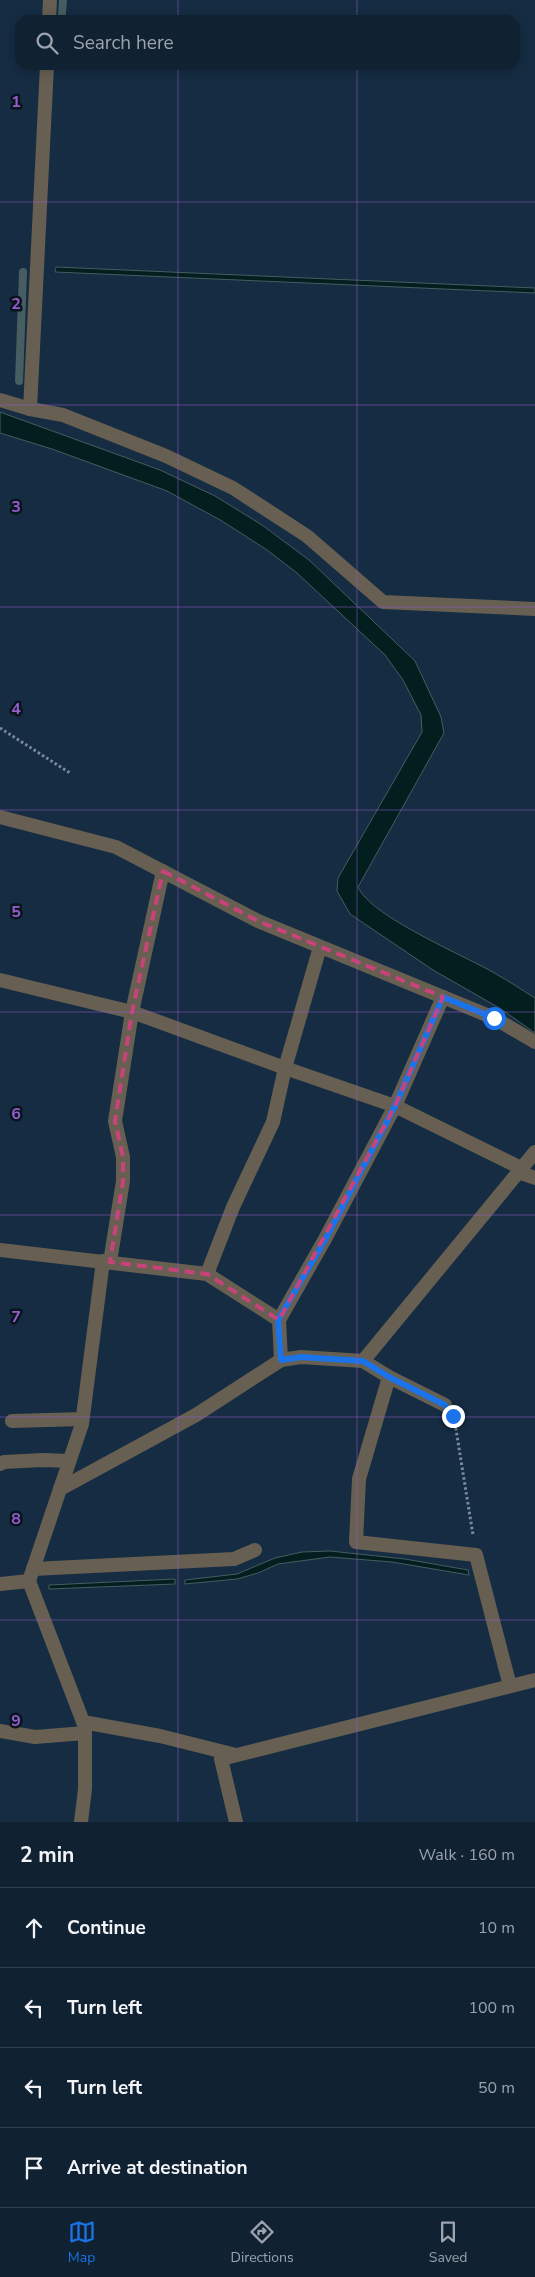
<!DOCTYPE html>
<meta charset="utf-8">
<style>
:root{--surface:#102132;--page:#19293a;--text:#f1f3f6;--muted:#9ca3ac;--line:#303e4d;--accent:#1a73e8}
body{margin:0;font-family:"Nunito Sans",sans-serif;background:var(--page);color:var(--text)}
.stop{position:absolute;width:15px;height:15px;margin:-11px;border:4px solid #1a73e8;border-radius:50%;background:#fff}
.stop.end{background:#1a73e8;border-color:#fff;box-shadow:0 1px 5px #0008}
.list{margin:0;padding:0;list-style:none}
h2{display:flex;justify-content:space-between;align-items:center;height:65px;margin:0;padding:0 20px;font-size:21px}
h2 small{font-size:16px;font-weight:400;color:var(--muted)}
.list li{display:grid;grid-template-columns:32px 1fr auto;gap:15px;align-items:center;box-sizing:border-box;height:80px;padding:0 20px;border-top:1px solid var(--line)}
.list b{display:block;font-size:19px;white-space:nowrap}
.list em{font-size:16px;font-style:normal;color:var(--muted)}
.icon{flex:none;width:28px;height:28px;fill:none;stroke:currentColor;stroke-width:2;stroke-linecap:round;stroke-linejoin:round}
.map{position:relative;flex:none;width:535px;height:1822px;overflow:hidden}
.search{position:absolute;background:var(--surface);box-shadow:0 2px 12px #0003;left:15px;right:15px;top:15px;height:55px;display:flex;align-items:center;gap:12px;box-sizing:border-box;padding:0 18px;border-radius:15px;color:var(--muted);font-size:19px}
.sheet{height:385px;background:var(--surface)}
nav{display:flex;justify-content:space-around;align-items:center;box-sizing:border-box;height:70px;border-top:1px solid var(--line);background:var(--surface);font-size:14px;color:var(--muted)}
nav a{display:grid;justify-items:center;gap:2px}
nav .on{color:var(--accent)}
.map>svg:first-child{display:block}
.water{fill:#021e1f;stroke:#465d61}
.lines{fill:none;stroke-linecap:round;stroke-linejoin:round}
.stream{stroke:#465d61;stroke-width:8}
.path{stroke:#7a8b9c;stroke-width:3;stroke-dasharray:2.5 2.5;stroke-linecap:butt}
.service{stroke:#675f52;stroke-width:14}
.minor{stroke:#675f52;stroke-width:14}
.route{stroke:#1a73e8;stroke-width:6}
.marked{fill:none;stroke:#c9437b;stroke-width:4;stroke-dasharray:10 6;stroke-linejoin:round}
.grid{fill:none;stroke:#965dce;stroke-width:1;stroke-opacity:0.55}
.grid-label{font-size:16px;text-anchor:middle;font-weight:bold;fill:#965dce;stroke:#0a141d;stroke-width:5;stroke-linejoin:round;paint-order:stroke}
</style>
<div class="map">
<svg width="535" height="1822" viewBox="0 0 535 1822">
<rect width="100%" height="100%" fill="#152c42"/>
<!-- water -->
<g class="water">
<polygon points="56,267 535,288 535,293 55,272"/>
<path d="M0,412L160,470L215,496L262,525L309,560L415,661L441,717L444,733L358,887C371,917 466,956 496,974C509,981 522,990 535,998V1033L501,1009L433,970L350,914L337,891L338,878L422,732L421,715L403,680L385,655L297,573L267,550L222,521L167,491L52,449L0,433Z"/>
<polygon points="330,1551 405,1559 468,1570 469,1575 392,1562 330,1557 278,1564 258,1573 237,1579 185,1584 185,1580 237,1574 275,1558 302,1552"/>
<polygon points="175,1579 175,1584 49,1589 49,1585"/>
</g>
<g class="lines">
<!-- stream -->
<g class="stream">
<polyline points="62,13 63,0"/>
<polyline points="19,381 23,272"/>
</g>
<!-- path -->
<g class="path">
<polyline points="0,728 70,773"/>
<polyline points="455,1423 473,1535"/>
</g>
<!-- service -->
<g class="service">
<polyline points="285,1068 395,1106 521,1168"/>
<polyline points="363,1361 389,1377 359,1479 356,1542 476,1555 510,1686"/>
<polyline points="389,1377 445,1405"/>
<polyline points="12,1421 82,1419"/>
</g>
<!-- minor -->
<g class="minor">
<polyline points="49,20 50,0"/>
<polyline points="0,400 30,409 63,415 166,456 233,488 307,536 383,602 535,609"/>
<polyline points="30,409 47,65"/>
<polyline points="0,817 116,847 258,921 494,1018 535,1042"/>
<polyline points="0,980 132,1012 285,1068"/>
<polyline points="518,1172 535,1178"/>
<polyline points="0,1250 207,1274 279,1320 281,1360"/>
<polyline points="110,1262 123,1181 123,1157 115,1121 132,1012 163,871"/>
<polyline points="207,1274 233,1207 273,1122 285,1068 320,947"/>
<polyline points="279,1320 325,1239 395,1106 443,997"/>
<polyline points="0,1464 4,1462 43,1460 69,1461"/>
<polyline points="60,1489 196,1415 281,1360 301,1357 363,1361 535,1152"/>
<polyline points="33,1569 234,1559 255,1550"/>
<polyline points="0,1584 29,1581"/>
<polyline points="83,1722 160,1736 236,1755"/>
<polyline points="0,1731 35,1737 85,1733"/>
<polyline points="81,1822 85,1789 85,1727 29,1581 82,1424 103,1261"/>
<polyline points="236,1822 221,1759 535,1680"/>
</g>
</g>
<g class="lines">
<!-- route -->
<polyline class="route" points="453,1416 445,1405 389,1377 363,1361 301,1357 281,1360 278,1320 325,1240 395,1106 443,997 494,1018"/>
</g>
<!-- marked area -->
<path class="marked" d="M163,871L258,921L443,997L395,1106L279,1320L207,1274L110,1262L123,1181V1157L115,1121L132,1012Z"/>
<!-- grid -->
<path class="grid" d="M178,0V20M357,0V20M178,65V1822M357,65V1822M0,202H535M0,405H535M0,607H535M0,810H535M0,1012H535M0,1215H535M0,1417H535M0,1620H535"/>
<g class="grid-label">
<text x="16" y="107">1</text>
<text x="16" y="309">2</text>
<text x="16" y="512">3</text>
<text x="16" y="714">4</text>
<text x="16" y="917">5</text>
<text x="16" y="1119">6</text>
<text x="16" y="1322">7</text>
<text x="16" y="1524">8</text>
<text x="16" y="1726">9</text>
</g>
</svg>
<div class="stop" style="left:494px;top:1018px"></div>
<div class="stop end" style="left:453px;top:1416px"></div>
<div class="search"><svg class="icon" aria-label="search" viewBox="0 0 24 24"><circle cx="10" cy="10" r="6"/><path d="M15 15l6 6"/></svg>Search here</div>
</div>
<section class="sheet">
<h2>2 min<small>Walk · 160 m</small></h2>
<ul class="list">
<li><svg class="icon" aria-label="ahead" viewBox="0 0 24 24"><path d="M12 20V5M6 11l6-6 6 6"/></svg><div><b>Continue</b></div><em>10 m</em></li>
<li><svg class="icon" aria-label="left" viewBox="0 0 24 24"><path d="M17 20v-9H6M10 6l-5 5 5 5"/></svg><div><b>Turn left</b></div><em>100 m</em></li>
<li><svg class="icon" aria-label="left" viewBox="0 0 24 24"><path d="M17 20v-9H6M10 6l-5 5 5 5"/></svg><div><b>Turn left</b></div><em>50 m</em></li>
<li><svg class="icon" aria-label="arrive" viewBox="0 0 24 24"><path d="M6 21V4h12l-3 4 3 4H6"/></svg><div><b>Arrive at destination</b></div></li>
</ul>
</section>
<nav>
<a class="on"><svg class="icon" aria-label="map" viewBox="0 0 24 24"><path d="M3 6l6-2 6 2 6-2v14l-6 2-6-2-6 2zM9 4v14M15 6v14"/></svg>Map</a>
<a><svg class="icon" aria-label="directions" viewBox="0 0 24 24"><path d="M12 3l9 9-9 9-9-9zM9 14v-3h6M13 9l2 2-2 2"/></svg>Directions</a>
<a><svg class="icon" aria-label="saved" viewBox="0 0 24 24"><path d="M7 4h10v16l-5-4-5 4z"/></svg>Saved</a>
</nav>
